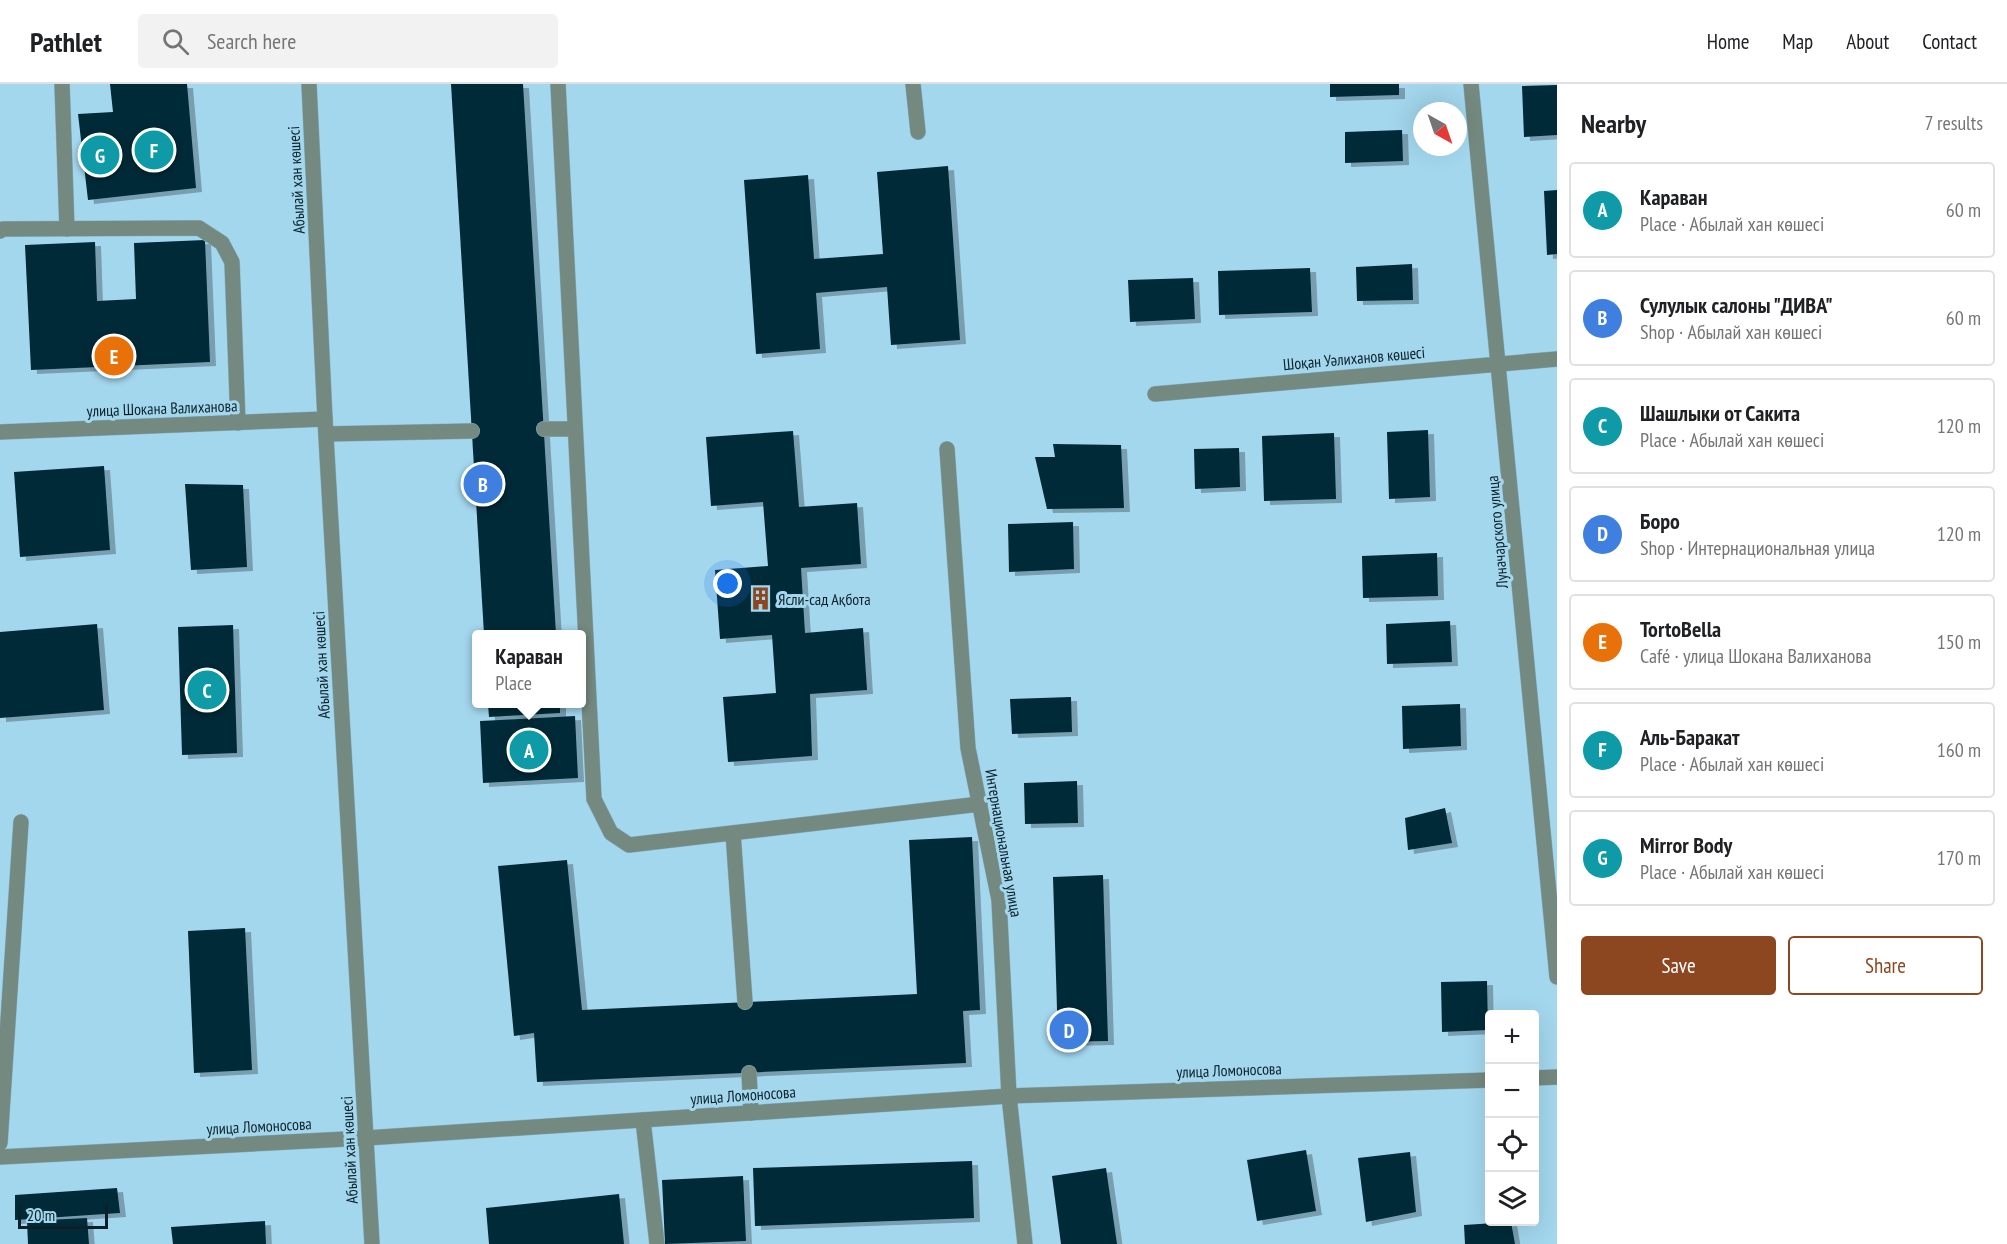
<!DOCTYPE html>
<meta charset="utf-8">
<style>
:root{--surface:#fff;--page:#f2f2f2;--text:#202124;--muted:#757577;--line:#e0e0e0;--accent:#8d4720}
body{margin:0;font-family:"PT Sans Narrow",sans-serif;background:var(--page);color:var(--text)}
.controls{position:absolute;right:18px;bottom:18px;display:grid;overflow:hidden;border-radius:6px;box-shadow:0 6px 24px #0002}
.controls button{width:54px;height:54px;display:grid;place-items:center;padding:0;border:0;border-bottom:2px solid var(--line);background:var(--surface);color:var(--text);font:30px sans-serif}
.compass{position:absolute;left:1413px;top:18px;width:54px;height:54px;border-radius:50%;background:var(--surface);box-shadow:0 6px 24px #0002;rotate:140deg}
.scale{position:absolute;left:18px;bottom:15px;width:90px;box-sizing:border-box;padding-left:6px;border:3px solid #0b2028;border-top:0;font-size:16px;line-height:21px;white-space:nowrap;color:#0b2028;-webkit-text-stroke:4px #a3d7ee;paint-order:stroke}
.you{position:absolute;left:728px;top:500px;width:21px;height:21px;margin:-15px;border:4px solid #fff;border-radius:50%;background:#1a73e8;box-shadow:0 0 0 9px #1a73e833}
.badge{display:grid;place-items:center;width:39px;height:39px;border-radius:50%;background:var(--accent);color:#fff;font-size:20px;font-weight:700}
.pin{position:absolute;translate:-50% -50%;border:3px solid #fff;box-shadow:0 2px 6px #0006}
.popup{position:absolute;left:472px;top:546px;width:114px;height:78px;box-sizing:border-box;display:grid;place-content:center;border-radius:6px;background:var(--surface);filter:drop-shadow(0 2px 4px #0005);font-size:20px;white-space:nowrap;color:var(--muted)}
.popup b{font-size:22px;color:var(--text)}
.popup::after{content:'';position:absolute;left:50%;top:100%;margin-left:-12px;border:12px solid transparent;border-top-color:var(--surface)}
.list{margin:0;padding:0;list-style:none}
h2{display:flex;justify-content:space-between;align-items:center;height:78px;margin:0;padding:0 24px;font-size:26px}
h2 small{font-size:20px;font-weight:400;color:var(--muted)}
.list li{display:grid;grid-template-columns:39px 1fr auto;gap:18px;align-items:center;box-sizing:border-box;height:96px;margin:0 12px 12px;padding:0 12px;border:2px solid var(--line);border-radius:6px}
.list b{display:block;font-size:22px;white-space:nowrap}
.list p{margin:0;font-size:20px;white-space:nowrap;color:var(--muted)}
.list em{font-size:20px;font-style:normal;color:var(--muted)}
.actions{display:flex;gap:12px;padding:18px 24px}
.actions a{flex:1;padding:14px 0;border:2px solid var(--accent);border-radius:6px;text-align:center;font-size:21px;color:var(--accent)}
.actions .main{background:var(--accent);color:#fff}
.icon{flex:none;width:33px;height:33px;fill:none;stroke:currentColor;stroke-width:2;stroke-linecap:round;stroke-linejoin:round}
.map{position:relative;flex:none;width:1557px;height:1160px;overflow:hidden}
header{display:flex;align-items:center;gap:36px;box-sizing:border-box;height:84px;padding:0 30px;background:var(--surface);border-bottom:2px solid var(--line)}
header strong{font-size:28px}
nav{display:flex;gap:33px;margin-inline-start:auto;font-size:21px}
.search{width:420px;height:54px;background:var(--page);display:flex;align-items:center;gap:15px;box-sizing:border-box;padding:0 21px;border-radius:6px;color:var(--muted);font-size:22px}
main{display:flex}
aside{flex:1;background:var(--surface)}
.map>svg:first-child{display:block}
.building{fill:#022a39;filter:url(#shadow)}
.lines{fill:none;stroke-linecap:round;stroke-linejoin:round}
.service-casing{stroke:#85b2c6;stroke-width:16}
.minor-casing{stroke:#85b2c6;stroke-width:16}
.tertiary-casing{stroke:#85b2c6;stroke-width:16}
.service{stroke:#748980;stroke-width:15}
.minor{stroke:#748980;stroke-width:15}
.tertiary{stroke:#748980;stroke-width:15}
.labels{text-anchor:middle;stroke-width:6;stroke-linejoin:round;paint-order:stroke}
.street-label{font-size:16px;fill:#0b2028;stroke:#a3d7ee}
.poi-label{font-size:16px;fill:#0b2028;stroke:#a3d7ee;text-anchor:start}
</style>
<header>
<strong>Pathlet</strong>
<div class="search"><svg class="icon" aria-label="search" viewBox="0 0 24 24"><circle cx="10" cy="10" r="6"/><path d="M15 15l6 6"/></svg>Search here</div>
<nav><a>Home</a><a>Map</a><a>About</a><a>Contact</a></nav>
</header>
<main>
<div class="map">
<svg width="1557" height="1160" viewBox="0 0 1557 1160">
<defs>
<filter id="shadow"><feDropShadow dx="6" dy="4" stdDeviation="0" flood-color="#0004"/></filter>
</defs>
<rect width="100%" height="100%" fill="#a3d7ee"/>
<!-- building -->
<g class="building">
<polygon points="110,0 187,0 196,104 88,116 78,30 113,28"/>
<polygon points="451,0 523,0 556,550 484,550"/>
<polygon points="1330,0 1399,0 1399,11 1330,13"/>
<polygon points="1557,1 1557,51 1524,53 1522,2"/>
<polygon points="1402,46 1403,77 1345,79 1345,48"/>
<polygon points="948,82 960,256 891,261 887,203 816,209 820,265 756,270 744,96 808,91 814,175 883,170 877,88"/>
<polygon points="1557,106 1557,170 1547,171 1544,107"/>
<polygon points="205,156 210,278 31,286 25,161 95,158 97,217 136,215 134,159"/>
<polygon points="1412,180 1413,216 1357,217 1356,183"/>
<polygon points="1310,184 1312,228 1219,231 1218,187"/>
<polygon points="1193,194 1195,235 1130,238 1128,196"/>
<polygon points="1428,346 1430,413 1389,415 1387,348"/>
<polygon points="793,347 799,423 857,419 861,480 801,484 805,549 863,544 867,606 810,610 812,672 728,678 723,613 776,609 772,551 720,555 715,486 768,482 763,418 711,422 706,353"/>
<polygon points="1334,349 1336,415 1264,417 1262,352"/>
<polygon points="1053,360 1121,361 1124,424 1047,425 1035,373 1055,373"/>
<polygon points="1239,364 1240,403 1195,405 1194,365"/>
<polygon points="104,382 110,466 20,473 14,388"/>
<polygon points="185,400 243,401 247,483 191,486"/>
<polygon points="1073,438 1074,485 1009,488 1008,440"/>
<polygon points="1437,469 1438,512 1363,514 1362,472"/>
<polygon points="1450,537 1452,578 1387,580 1386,540"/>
<polygon points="97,540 104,626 0,634 0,548"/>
<polygon points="233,541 237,669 182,671 178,543"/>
<polygon points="1071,613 1072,648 1012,650 1010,615"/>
<polygon points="488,620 560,620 560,629 489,633"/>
<polygon points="1460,620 1461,662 1403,665 1402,622"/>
<polygon points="575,632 578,694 483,699 480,637"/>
<polygon points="1077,697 1078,739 1025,740 1024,699"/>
<polygon points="1445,724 1452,759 1408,766 1405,734"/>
<polygon points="972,753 980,926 963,927 966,979 537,998 534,949 514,952 498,782 567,776 582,926 917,910 909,756"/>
<polygon points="1103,791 1108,957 1058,958 1053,793"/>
<polygon points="245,844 252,986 194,989 188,847"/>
<polygon points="1487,897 1488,946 1442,948 1441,898"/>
<polygon points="1306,1066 1316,1127 1257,1137 1247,1076"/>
<polygon points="1410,1068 1416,1128 1366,1138 1358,1074"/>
<polygon points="972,1077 974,1134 755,1142 753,1084"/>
<polygon points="1106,1084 1117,1160 1061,1160 1052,1092"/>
<polygon points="743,1092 746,1157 665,1160 662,1096"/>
<polygon points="117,1104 120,1129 15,1136 15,1111"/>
<polygon points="619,1110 624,1160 489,1160 486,1124"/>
<polygon points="87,1134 89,1160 28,1160 27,1137"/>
<polygon points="265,1137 266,1160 173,1160 171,1143"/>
<polygon points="1511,1138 1515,1160 1465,1160 1464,1141"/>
</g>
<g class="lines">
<defs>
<g id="service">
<polyline points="62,0 67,145"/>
<polyline points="558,0 594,715 611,749 629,761 980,720"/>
<polyline points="913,0 918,48"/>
<polyline points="0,147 3,145 199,144 222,159 232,178 238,339"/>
<polyline points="544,345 575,345"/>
<polyline points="326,350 472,347"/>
<polyline points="733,749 745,918"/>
<polyline points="749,989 751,1029"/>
<polyline points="643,1036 657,1160"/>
<polyline points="0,1059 21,738"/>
</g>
<g id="minor">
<polyline points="1471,0 1557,893"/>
<polyline points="1155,310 1557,275"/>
<polyline points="947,365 968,664 999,816 1009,1012 1025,1160"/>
<polyline points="1534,994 1557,993"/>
<polyline points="0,1073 366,1054 1009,1012 1490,996"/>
</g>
<g id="tertiary">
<polyline points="309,0 325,335 372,1160"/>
<polyline points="0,348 325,335"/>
</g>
</defs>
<!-- service casing -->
<use href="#service" class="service-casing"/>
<!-- minor casing -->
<use href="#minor" class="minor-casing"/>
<!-- tertiary casing -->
<use href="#tertiary" class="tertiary-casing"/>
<!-- service -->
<use href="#service" class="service"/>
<!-- minor -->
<use href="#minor" class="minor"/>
<!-- tertiary -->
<use href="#tertiary" class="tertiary"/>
</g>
<!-- icons -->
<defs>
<symbol id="building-bare" viewBox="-9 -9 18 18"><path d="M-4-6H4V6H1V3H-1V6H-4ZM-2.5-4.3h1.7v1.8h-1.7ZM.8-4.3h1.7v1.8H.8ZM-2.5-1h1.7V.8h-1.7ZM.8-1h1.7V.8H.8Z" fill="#8d4720" stroke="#a3d7ee" stroke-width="2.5" paint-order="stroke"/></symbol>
</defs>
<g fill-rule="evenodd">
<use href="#building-bare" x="744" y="498" width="33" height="33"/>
</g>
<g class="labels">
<!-- street labels -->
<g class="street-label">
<text transform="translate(296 96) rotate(-93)" y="6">Абылай хан көшесі</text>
<text transform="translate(1354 274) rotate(-5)" y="6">Шоқан Уәлиханов көшесі</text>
<text transform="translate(162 324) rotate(-2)" y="6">улица Шокана Валиханова</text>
<text transform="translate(1497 448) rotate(-95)" y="6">Луначарского улица</text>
<text transform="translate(321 581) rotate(-93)" y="6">Абылай хан көшесі</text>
<text transform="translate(1004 759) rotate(80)" y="6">Интернациональная улица</text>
<text transform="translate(1229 986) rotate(-2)" y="6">улица Ломоносова</text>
<text transform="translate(743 1011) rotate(-4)" y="6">улица Ломоносова</text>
<text transform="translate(259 1042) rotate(-3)" y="6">улица Ломоносова</text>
<text transform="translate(349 1066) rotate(-93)" y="6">Абылай хан көшесі</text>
</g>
<!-- poi labels -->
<g class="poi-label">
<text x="778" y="521">Ясли-сад Ақбота</text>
</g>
</g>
</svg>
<div class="controls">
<button>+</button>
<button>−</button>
<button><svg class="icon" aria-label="locate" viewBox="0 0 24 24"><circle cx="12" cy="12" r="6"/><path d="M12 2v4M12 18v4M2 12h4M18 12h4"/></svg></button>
<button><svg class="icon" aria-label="layers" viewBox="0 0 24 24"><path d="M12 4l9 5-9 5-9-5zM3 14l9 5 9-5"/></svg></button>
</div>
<svg class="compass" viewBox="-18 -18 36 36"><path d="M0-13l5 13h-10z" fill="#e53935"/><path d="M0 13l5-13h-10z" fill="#757577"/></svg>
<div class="scale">20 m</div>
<div class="you"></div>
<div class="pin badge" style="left:529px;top:666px;background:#0f9aa8">A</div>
<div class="popup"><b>Караван</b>Place</div>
<div class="pin badge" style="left:483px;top:400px;background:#3f7fe0">B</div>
<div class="pin badge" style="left:207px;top:606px;background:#0f9aa8">C</div>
<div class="pin badge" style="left:1069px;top:946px;background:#3f7fe0">D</div>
<div class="pin badge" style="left:114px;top:272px;background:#e8710a">E</div>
<div class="pin badge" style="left:154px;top:66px;background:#0f9aa8">F</div>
<div class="pin badge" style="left:100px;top:71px;background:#0f9aa8">G</div>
</div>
<aside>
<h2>Nearby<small>7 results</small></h2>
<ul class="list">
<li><span class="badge" style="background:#0f9aa8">A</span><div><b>Караван</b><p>Place · Абылай хан көшесі</p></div><em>60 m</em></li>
<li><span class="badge" style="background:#3f7fe0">B</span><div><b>Сулулык салоны &quot;ДИВА&quot;</b><p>Shop · Абылай хан көшесі</p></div><em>60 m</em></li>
<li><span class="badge" style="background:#0f9aa8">C</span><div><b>Шашлыки от Сакита</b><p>Place · Абылай хан көшесі</p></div><em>120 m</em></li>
<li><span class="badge" style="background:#3f7fe0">D</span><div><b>Боро</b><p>Shop · Интернациональная улица</p></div><em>120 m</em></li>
<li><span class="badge" style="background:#e8710a">E</span><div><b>TortoBella</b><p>Café · улица Шокана Валиханова</p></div><em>150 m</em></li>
<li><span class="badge" style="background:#0f9aa8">F</span><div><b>Аль-Баракат</b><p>Place · Абылай хан көшесі</p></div><em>160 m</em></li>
<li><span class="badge" style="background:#0f9aa8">G</span><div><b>Mirror Body</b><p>Place · Абылай хан көшесі</p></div><em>170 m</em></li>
</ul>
<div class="actions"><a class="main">Save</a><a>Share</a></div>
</aside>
</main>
